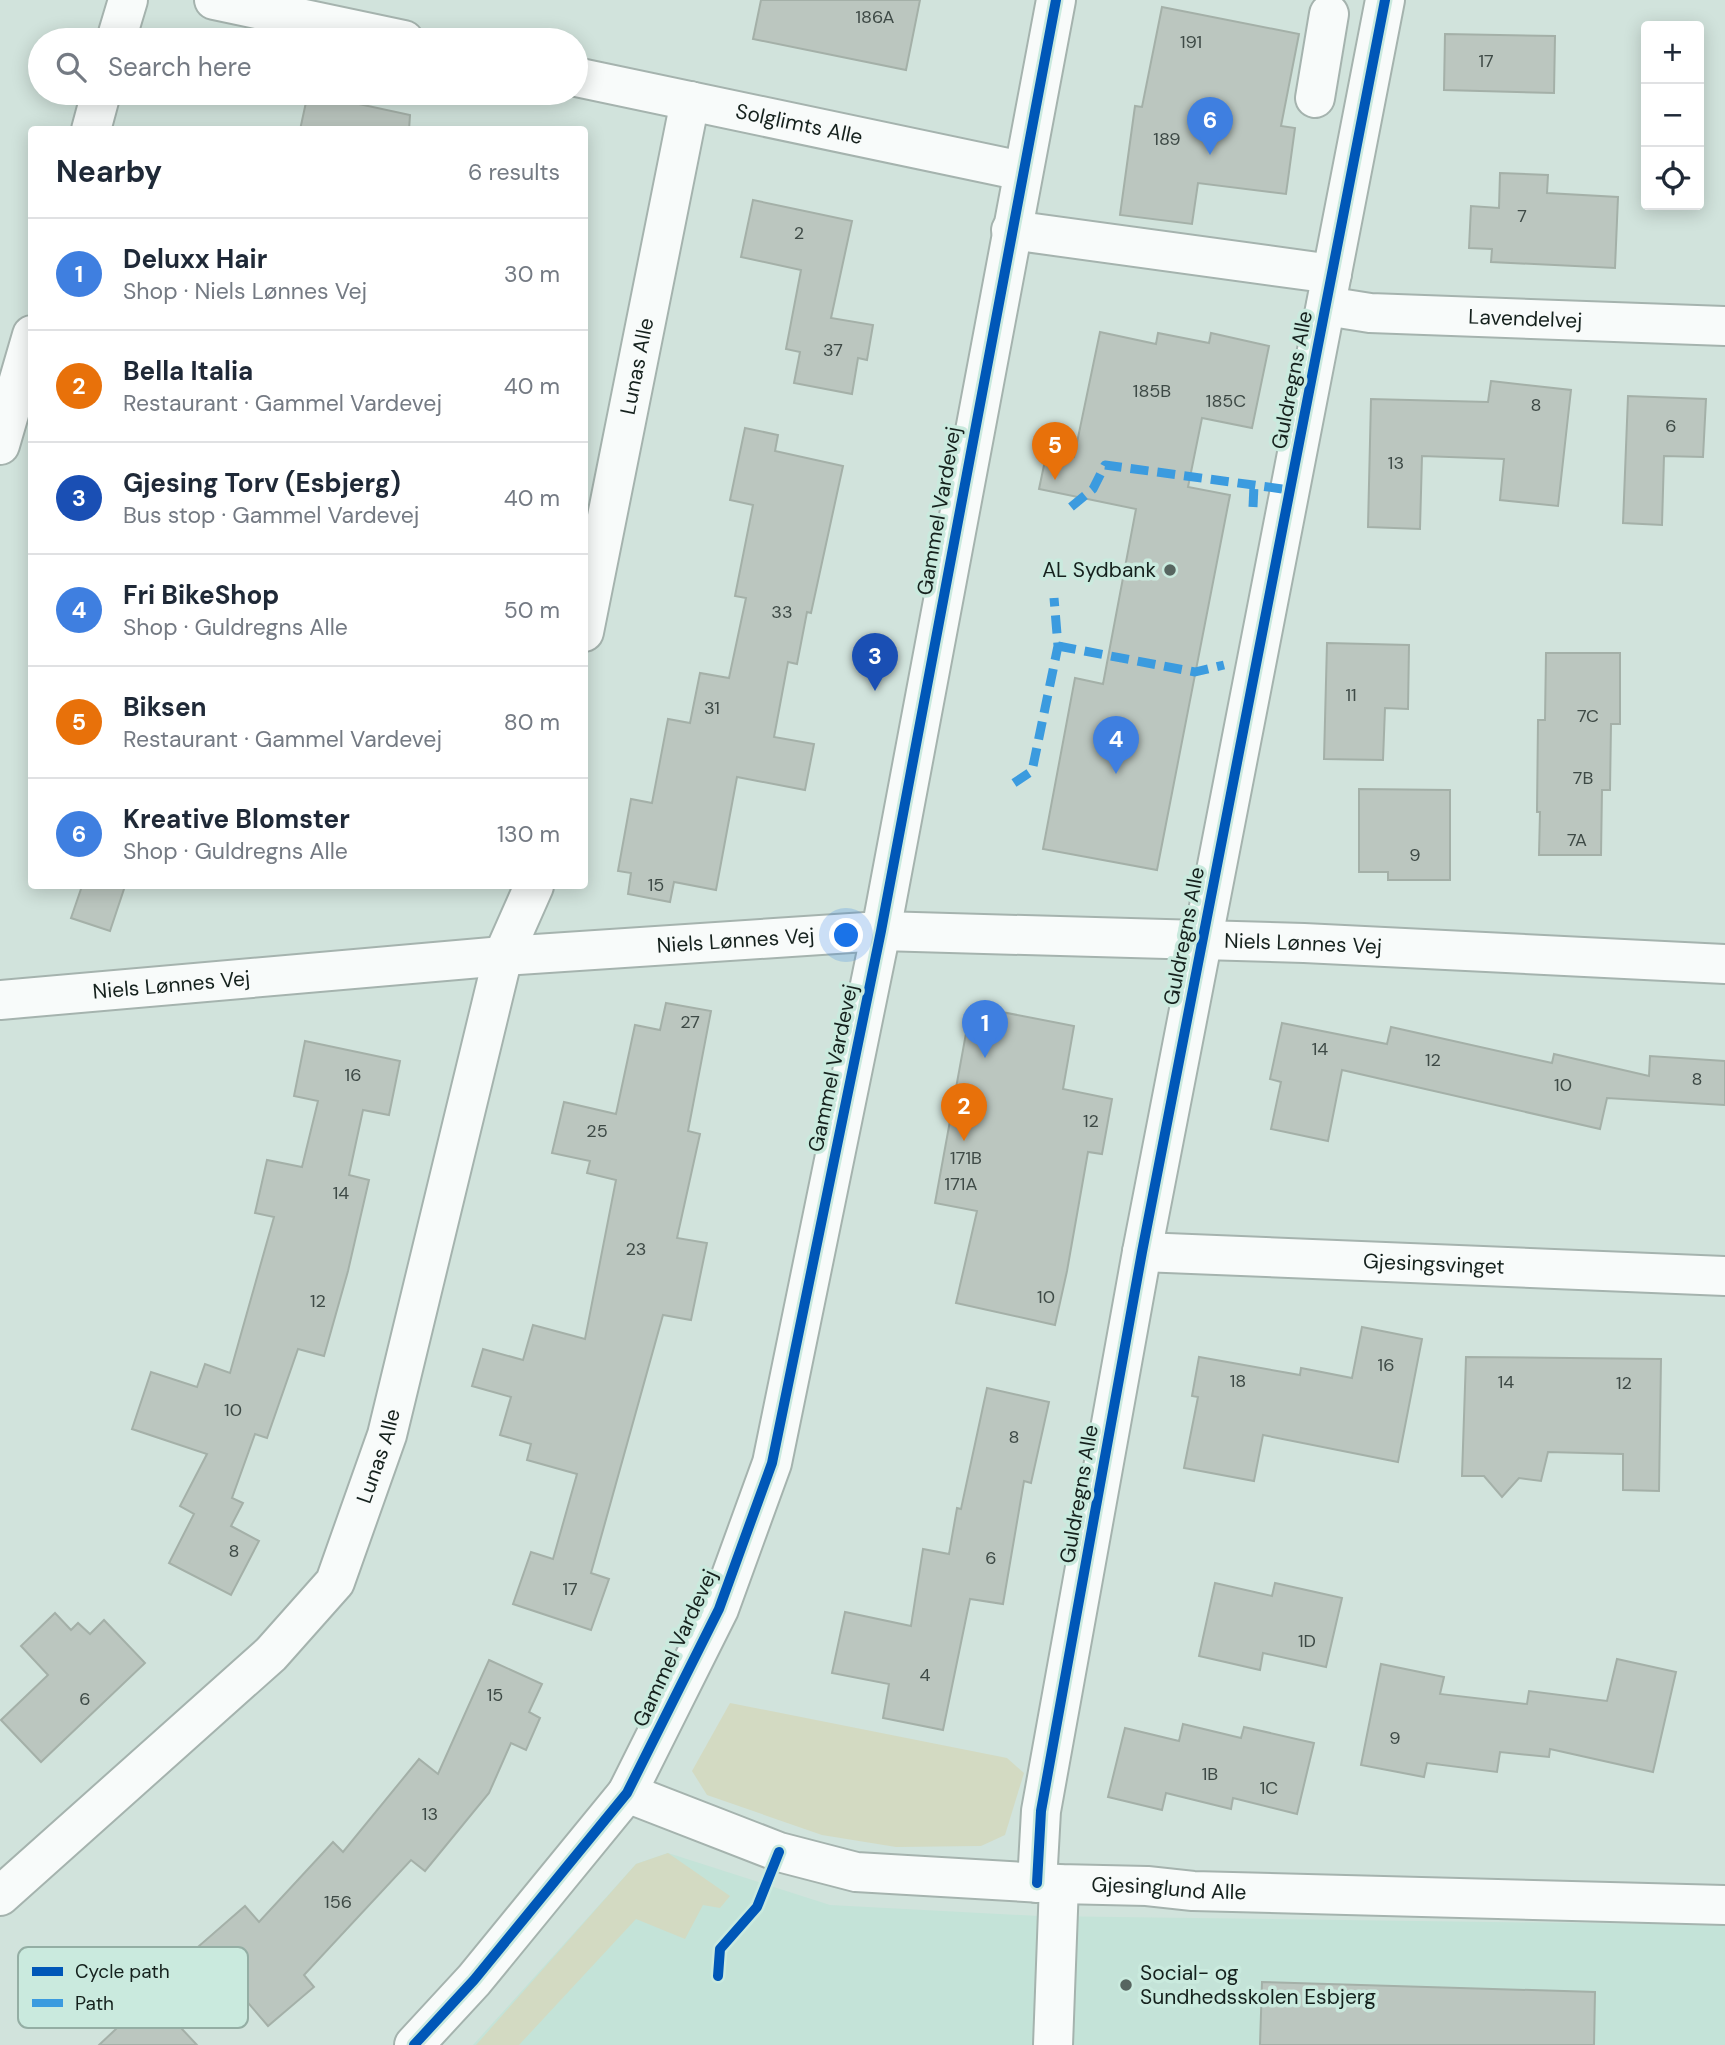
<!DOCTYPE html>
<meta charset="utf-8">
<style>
:root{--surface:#fff;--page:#f2f2f3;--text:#1f2937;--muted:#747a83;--line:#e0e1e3;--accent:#576560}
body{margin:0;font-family:"DM Sans",sans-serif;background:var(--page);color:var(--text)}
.controls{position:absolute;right:21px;top:21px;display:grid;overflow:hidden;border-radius:7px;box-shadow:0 4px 18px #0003}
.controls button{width:63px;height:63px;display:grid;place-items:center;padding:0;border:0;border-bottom:2px solid var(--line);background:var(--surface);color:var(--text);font:35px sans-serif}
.you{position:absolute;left:847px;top:936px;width:24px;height:24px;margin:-18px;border:5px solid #fff;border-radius:50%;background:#1a73e8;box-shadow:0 0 0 10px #1a73e833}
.badge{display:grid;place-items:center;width:46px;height:46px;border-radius:50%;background:var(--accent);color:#fff;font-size:23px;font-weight:700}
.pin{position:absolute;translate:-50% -58px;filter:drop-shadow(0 2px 4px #0008)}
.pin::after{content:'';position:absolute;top:37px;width:24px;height:21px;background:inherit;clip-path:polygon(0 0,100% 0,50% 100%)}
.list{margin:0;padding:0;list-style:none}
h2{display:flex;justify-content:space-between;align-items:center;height:91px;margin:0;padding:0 28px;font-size:30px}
h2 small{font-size:23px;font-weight:400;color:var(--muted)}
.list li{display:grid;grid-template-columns:46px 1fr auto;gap:21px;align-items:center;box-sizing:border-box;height:112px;padding:0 28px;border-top:2px solid var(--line)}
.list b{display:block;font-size:26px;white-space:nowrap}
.list p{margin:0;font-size:23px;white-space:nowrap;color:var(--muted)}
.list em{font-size:23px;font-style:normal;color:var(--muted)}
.icon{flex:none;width:38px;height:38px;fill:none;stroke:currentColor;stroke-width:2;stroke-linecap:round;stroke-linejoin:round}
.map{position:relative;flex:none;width:1725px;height:2045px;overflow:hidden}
.search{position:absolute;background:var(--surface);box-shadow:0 4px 18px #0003;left:28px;top:28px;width:560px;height:77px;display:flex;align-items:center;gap:18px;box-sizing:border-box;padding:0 24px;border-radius:38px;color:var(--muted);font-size:26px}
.panel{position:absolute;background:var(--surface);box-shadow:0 4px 18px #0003;left:28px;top:126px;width:560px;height:763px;border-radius:7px}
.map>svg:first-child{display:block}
.built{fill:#c4e3d8}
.green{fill:#d3dac2}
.building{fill:#bbc6bf;stroke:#a4b0a8;stroke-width:2}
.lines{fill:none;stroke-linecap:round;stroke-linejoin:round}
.minor-casing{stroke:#a5b3ae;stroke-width:42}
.minor{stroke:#f8fbfa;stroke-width:38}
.quiet{stroke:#3b9bdf;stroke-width:9;stroke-dasharray:18 9;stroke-linecap:butt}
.cycleway-casing{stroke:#caeade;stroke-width:15}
.cycleway{stroke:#0057b8;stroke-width:10}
.poi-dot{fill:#576560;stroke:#caeade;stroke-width:2.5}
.labels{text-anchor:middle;stroke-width:7;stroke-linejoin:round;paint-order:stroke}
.number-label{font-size:18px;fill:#3e4a46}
.street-label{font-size:21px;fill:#15211d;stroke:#caeade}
.poi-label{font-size:21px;fill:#15211d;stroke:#caeade;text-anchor:end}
.key{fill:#caeade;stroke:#94aea4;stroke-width:2}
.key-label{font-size:19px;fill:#15211d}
</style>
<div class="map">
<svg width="1725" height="2045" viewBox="0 0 1725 2045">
<rect width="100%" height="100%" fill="#d1e3dc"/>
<!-- built -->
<polygon class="built" points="668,1853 830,1905 1039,1916 1725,1925 1725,2045 473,2045 636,1864"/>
<!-- green -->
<g class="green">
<polygon points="730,1703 1007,1758 1024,1773 1005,1835 981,1846 896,1847 822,1835 707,1795 692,1771"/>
<polygon points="668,1853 730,1896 720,1908 703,1905 685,1939 636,1919 519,2045 476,2045 636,1864"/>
</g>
<!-- building -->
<g class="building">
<polygon points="761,0 920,0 906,70 753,39"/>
<polygon points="1162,7 1299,34 1281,126 1295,128 1286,194 1198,183 1192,224 1120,215 1135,106 1142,107"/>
<polygon points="1445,34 1555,36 1554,93 1444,90"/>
<polygon points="308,93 410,115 409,130 300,130"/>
<polygon points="1500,173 1548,175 1547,193 1618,197 1615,268 1491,262 1492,249 1469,248 1471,206 1499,208"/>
<polygon points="753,200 852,221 831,318 873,325 867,360 858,358 852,394 794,383 800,352 786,349 801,270 741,257"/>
<polygon points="1100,332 1156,344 1158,333 1209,343 1211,333 1269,346 1252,428 1202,418 1188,487 1230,495 1157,870 1043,849 1075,678 1103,684 1136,509 1039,489 1047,451 1074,457"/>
<polygon points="1491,381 1571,390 1558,506 1500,500 1504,459 1422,456 1420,529 1368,527 1371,399 1488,402"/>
<polygon points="1628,396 1706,399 1703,457 1664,456 1662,525 1623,523"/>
<polygon points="745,428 778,435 775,451 843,466 811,613 807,612 797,664 788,662 774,737 814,744 805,790 737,777 716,890 674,882 670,902 628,894 631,873 618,871 631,799 652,803 668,719 690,723 700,673 729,678 746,598 735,596 753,505 730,500"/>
<polygon points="1327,643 1409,645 1408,709 1385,708 1383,760 1324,759"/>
<polygon points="1546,653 1620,653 1620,724 1611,724 1610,790 1602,790 1601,855 1539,855 1540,812 1537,812 1538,720 1545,720"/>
<polygon points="1359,789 1450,790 1450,880 1388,880 1388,872 1359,872"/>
<polygon points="82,886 125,886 110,931 71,918"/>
<polygon points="666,1003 711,1011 688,1131 700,1134 677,1238 707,1243 691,1320 663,1315 591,1573 609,1579 591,1630 513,1604 531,1552 553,1559 577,1474 527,1460 531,1444 500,1435 511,1397 472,1386 483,1349 523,1360 533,1325 585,1339 616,1180 587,1173 590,1161 552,1153 564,1102 616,1114 635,1025 660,1030"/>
<polygon points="971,1006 1074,1026 1063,1089 1112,1099 1102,1154 1088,1152 1067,1271 1055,1325 956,1303 977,1211 935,1203"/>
<polygon points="1282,1023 1387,1044 1391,1027 1552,1063 1554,1054 1649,1076 1650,1056 1725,1061 1725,1105 1607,1098 1600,1129 1342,1070 1328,1141 1271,1129 1281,1082 1270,1079"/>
<polygon points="305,1041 400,1061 389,1115 363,1110 349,1175 369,1180 348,1271 324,1356 298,1349 267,1438 255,1434 232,1498 243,1503 231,1526 259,1541 231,1595 169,1563 194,1514 180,1506 207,1454 132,1429 151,1372 197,1387 205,1364 230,1373 274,1217 255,1213 267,1160 302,1167 318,1101 294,1096"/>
<polygon points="1362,1327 1422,1339 1398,1462 1263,1435 1254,1481 1184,1468 1198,1397 1192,1396 1199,1357 1300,1375 1301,1368 1352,1378"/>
<polygon points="1466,1357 1661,1359 1659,1491 1623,1490 1623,1454 1548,1452 1541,1481 1519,1478 1502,1497 1484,1476 1462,1476"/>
<polygon points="987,1388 1049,1402 1031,1483 1024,1481 1003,1604 970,1599 943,1730 883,1718 889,1684 832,1673 845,1612 911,1626 923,1549 949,1554 957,1508 961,1509"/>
<polygon points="1215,1583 1272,1596 1275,1583 1342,1598 1326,1667 1263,1653 1260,1670 1199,1656"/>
<polygon points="55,1613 71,1630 78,1623 90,1634 104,1620 145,1663 41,1762 1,1720 48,1675 21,1646"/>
<polygon points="1617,1659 1676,1672 1653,1772 1550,1749 1549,1757 1500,1752 1497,1772 1427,1763 1424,1777 1361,1765 1381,1664 1444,1677 1440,1694 1527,1704 1529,1691 1607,1701"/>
<polygon points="489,1660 542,1684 529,1712 540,1718 526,1750 511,1743 489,1793 425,1871 411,1860 304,1975 314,1987 268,2026 199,1946 245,1906 259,1922 333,1842 343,1852 419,1759 438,1774"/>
<polygon points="1183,1724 1241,1738 1244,1727 1314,1743 1297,1814 1233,1798 1231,1809 1166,1793 1162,1810 1108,1797 1125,1728 1179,1741"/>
<polygon points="1262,1982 1595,1992 1594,2045 1260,2045"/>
<polygon points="151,1996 197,2045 99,2045"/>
</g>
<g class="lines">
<defs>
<g id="minor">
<polyline points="214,0 404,40"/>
<polyline points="116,40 128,0"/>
<path id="s1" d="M576,77L1022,171"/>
<polyline points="1315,98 1329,14"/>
<polyline points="91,130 101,93"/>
<polyline points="1011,230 1332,274"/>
<path id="s2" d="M1326,306L1370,313L1725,326"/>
<polyline points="0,445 32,335"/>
<path id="s3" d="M584,632L690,101"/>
<path id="s4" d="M0,1000L503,956L881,931L1304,943L1725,964"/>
<path id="s5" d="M1142,1252L1725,1276"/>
<path id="s6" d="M627,1793L779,1852L856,1872L1059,1884L1147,1886L1193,1891L1725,1905"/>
<polyline points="1037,1883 1041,1811 1142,1252 1385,0"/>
<path id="s7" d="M0,1896L271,1654L335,1582L387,1435L503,956L534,886"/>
<polyline points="414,2045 474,1980 627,1793 719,1609 772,1463 881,931 1056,0"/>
<polyline points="1053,2045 1059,1884"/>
</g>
</defs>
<!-- minor casing -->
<use href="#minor" class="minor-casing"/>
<!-- minor -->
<use href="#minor" class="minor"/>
<!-- quiet -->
<g class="quiet">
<polyline points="1071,507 1093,489 1105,465 1290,490"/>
<polyline points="1253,507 1254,485"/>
<polyline points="1058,646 1195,672 1224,665"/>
<polyline points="1014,783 1032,771 1058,646 1054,598"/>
</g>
<defs>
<g id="cycleway">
<polyline points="1037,1883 1041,1811 1142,1252 1385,0"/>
<polyline points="718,1976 720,1949 757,1907 779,1852"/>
<polyline points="414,2045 474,1980 627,1793 719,1609 772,1463 881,931 1056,0"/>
</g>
</defs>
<!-- cycleway casing -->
<use href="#cycleway" class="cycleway-casing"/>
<!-- cycleway -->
<use href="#cycleway" class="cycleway"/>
</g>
<!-- markers -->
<g class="poi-dot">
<circle cx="1170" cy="570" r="7"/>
<circle cx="1126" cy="1985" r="7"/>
</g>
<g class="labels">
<!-- number labels -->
<g class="number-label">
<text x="875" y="23">186A</text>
<text x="1191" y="48">191</text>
<text x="1486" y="67">17</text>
<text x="1167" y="145">189</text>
<text x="1522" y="222">7</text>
<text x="799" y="239">2</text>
<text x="833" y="356">37</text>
<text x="1152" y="397">185B</text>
<text x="1226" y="407">185C</text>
<text x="1536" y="411">8</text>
<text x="1671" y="432">6</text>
<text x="1396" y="469">13</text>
<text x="782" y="618">33</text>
<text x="1351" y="701">11</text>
<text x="712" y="714">31</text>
<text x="1588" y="722">7C</text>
<text x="1583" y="784">7B</text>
<text x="1577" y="846">7A</text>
<text x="1415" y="861">9</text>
<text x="656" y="891">15</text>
<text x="690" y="1028">27</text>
<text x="1320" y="1055">14</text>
<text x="1433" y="1066">12</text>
<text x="353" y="1081">16</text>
<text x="1697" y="1085">8</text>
<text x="1563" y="1091">10</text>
<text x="1091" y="1127">12</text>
<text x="597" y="1137">25</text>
<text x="966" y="1164">171B</text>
<text x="961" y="1190">171A</text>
<text x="341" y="1199">14</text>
<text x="636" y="1255">23</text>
<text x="1046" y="1303">10</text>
<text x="318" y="1307">12</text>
<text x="1386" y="1371">16</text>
<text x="1238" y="1387">18</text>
<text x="1506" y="1388">14</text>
<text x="1624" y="1389">12</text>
<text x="233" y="1416">10</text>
<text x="1014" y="1443">8</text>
<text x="234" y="1557">8</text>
<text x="991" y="1564">6</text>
<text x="570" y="1595">17</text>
<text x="1307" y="1647">1D</text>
<text x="925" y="1681">4</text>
<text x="495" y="1701">15</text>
<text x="85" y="1705">6</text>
<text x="1395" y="1744">9</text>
<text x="1210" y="1780">1B</text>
<text x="1269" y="1794">1C</text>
<text x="430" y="1820">13</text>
<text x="338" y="1908">156</text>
</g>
<!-- street labels -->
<g class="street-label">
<text dy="7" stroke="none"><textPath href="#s1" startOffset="228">Solglimts Alle</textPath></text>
<text dy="7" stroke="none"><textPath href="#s2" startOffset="200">Lavendelvej</textPath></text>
<text dy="7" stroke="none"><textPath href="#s3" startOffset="271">Lunas Alle</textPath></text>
<text transform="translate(1292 380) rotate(-79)" y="7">Guldregns Alle</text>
<text transform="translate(939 511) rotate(-80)" y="7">Gammel Vardevej</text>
<text transform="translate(1184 936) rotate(-79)" y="7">Guldregns Alle</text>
<text dy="7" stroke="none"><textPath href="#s4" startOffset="738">Niels Lønnes Vej</textPath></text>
<text dy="7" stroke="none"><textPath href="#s4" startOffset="1306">Niels Lønnes Vej</textPath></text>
<text dy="7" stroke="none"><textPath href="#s4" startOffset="172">Niels Lønnes Vej</textPath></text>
<text transform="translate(833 1068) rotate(-78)" y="7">Gammel Vardevej</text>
<text dy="7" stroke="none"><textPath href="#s5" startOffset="292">Gjesingsvinget</textPath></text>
<text dy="7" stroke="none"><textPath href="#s7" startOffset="593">Lunas Alle</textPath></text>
<text transform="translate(1079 1494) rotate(-80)" y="7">Guldregns Alle</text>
<text transform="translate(675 1648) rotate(-65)" y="7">Gammel Vardevej</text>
<text dy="7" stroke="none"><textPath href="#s6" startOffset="556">Gjesinglund Alle</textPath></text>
</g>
<!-- poi labels -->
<g class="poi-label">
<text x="1156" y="577">AL Sydbank</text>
<text x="1140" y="1980" text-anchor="start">Social- og<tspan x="1140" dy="24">Sundhedsskolen Esbjerg</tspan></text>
</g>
</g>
<!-- legend -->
<rect x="18" y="1947" width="230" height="81" rx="10" class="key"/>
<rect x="32" y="1967" width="31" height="9" fill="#0057b8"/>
<rect x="32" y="1999" width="31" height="8" fill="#3b9bdf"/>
<g class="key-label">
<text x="75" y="1978">Cycle path</text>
<text x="75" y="2010">Path</text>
</g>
</svg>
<div class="controls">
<button>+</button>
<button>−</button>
<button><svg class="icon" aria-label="locate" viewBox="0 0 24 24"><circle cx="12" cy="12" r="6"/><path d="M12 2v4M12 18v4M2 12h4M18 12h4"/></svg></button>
</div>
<div class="you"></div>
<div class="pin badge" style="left:985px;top:1058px;background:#3f7fe0">1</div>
<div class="pin badge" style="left:964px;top:1141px;background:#e8710a">2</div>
<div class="pin badge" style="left:875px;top:691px;background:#1a4fb4">3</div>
<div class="pin badge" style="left:1116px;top:774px;background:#3f7fe0">4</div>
<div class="pin badge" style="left:1055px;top:480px;background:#e8710a">5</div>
<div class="pin badge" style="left:1210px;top:155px;background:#3f7fe0">6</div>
<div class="search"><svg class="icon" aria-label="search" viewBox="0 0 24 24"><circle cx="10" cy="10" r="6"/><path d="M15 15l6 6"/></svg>Search here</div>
<section class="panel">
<h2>Nearby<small>6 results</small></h2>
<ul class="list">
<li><span class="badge" style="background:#3f7fe0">1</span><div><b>Deluxx Hair</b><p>Shop · Niels Lønnes Vej</p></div><em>30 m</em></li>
<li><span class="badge" style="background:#e8710a">2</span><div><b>Bella Italia</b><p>Restaurant · Gammel Vardevej</p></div><em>40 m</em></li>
<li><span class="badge" style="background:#1a4fb4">3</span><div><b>Gjesing Torv (Esbjerg)</b><p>Bus stop · Gammel Vardevej</p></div><em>40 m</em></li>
<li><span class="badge" style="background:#3f7fe0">4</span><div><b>Fri BikeShop</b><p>Shop · Guldregns Alle</p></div><em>50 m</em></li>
<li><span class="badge" style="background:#e8710a">5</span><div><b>Biksen</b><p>Restaurant · Gammel Vardevej</p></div><em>80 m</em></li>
<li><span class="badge" style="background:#3f7fe0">6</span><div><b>Kreative Blomster</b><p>Shop · Guldregns Alle</p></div><em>130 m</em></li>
</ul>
</section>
</div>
